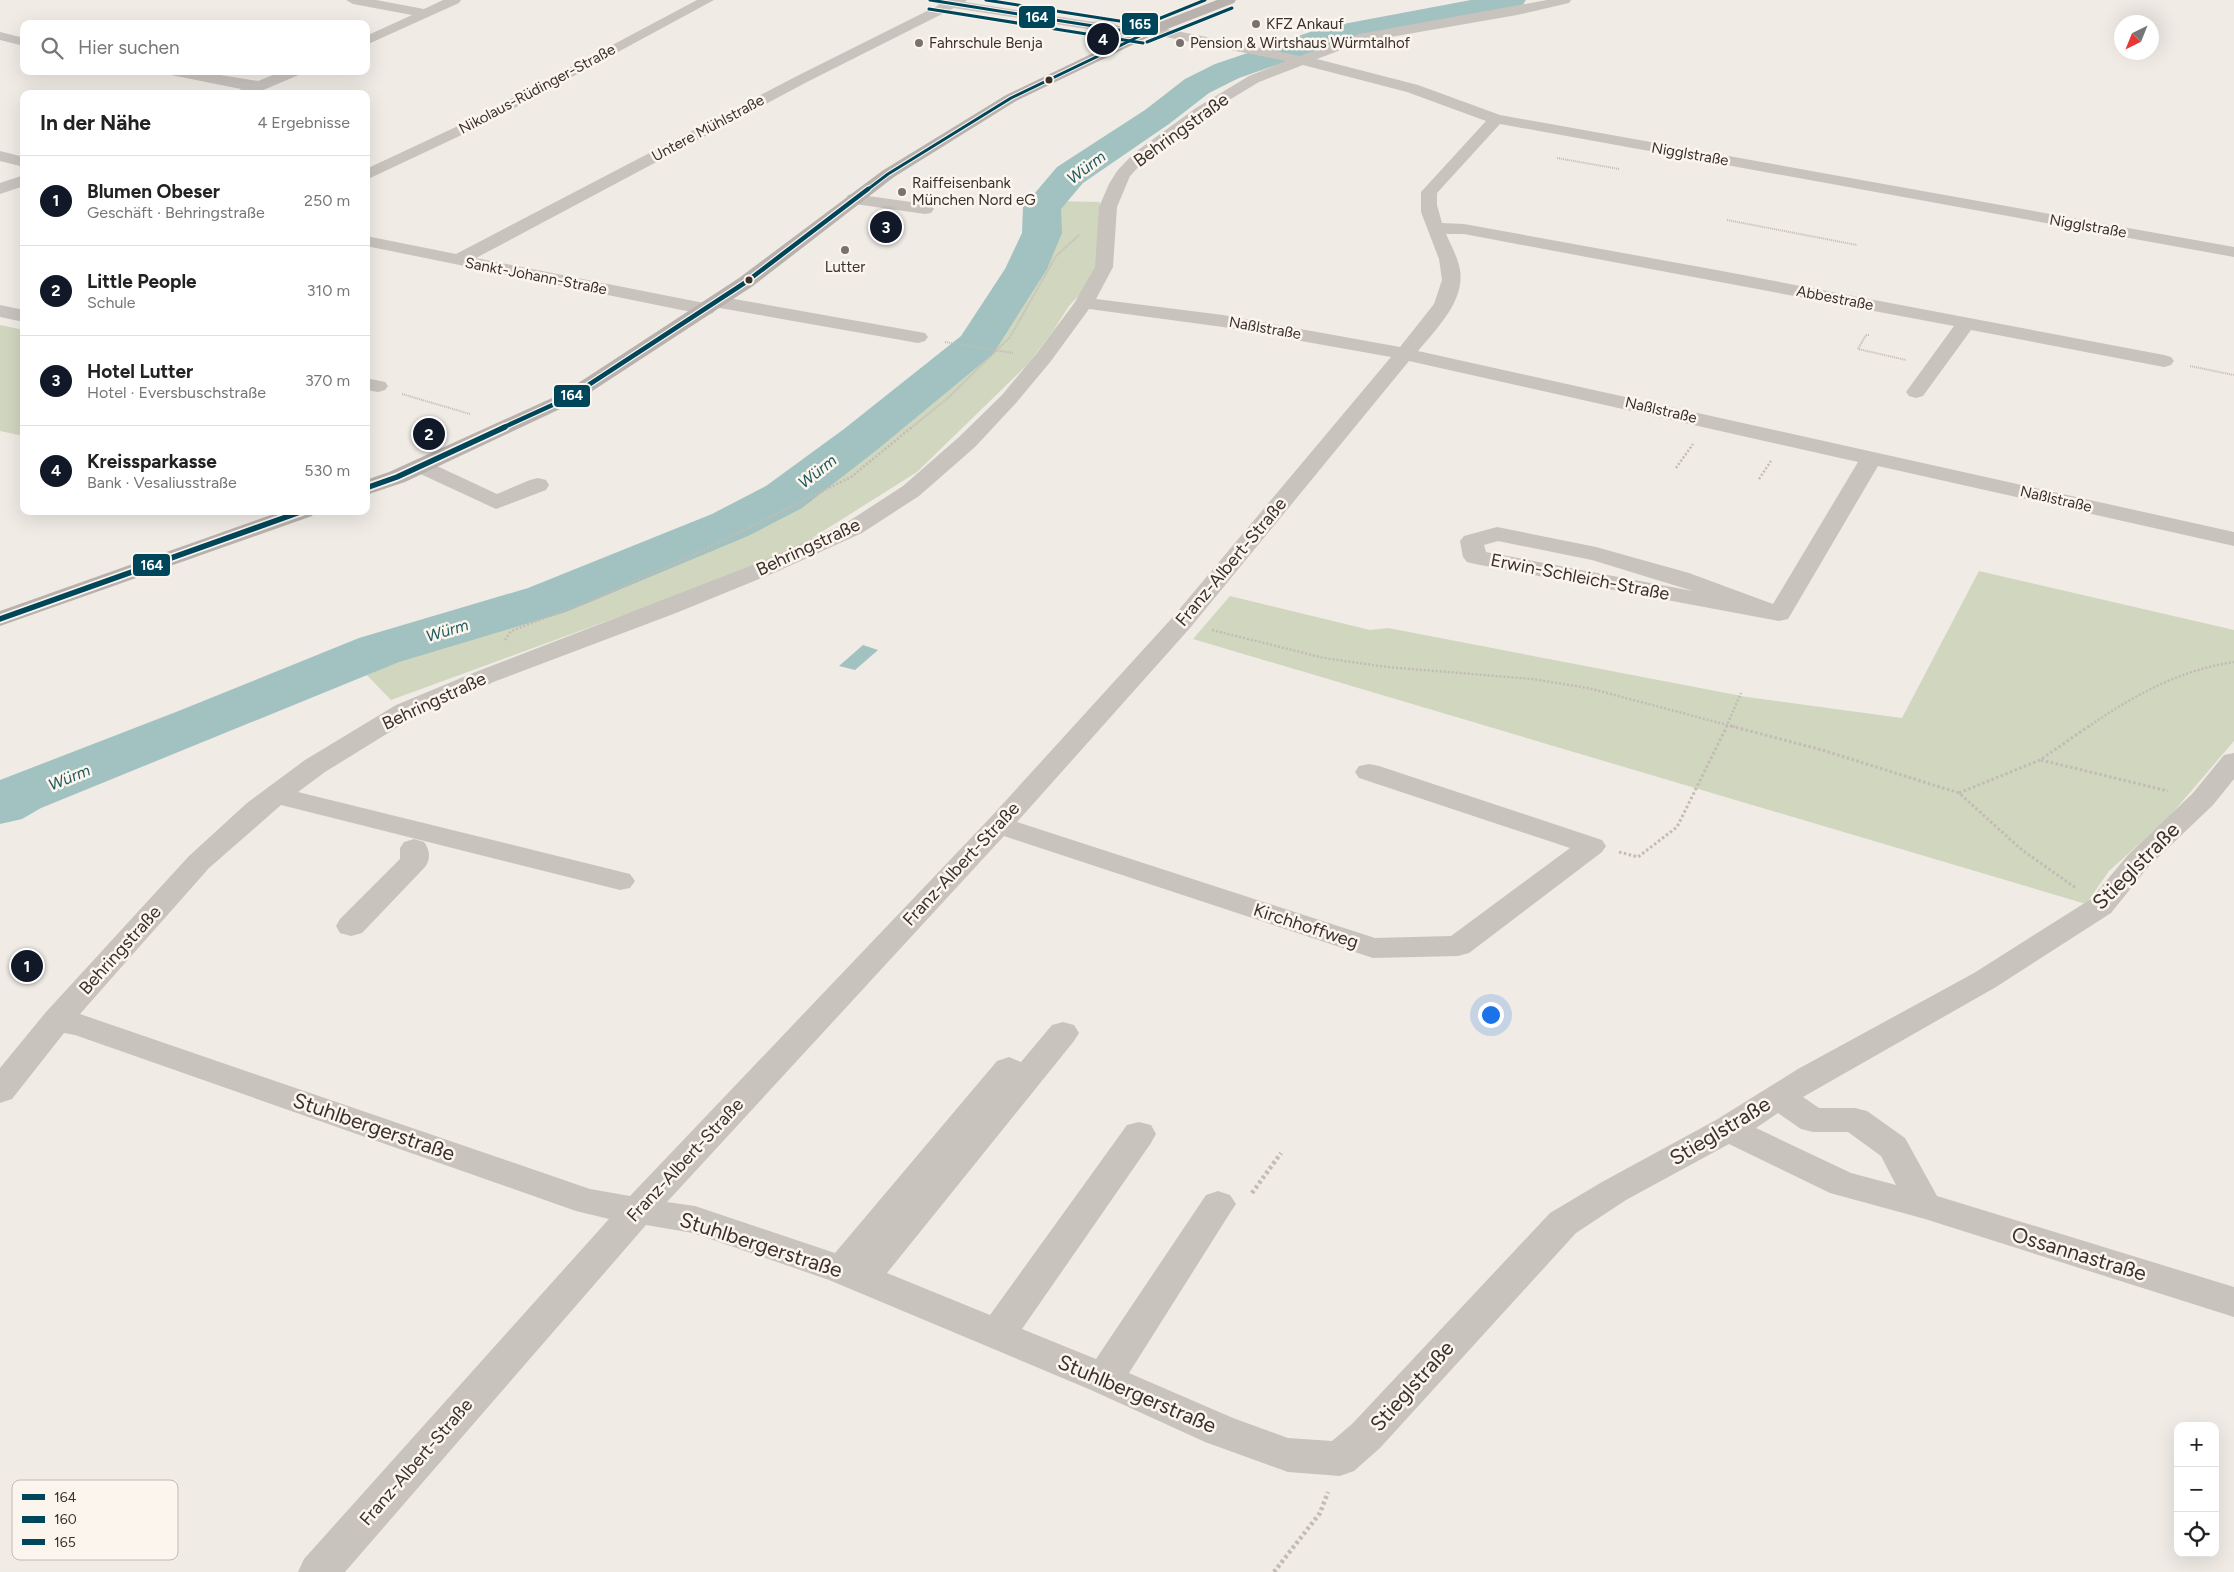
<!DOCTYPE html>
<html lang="de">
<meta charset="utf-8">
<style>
:root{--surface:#fff;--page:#f2f2f2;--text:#222;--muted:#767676;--line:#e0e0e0;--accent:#111827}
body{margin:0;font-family:Figtree,sans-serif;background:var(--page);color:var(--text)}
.controls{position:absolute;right:15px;bottom:15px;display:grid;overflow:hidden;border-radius:10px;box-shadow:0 5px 20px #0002}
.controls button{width:45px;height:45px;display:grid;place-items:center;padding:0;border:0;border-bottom:1px solid var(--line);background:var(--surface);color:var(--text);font:25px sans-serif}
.compass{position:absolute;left:2114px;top:15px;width:45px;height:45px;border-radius:50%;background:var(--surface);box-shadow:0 5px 20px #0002;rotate:223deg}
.you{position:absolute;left:1490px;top:1014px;width:18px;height:18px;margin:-12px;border:4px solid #fff;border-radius:50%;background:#1a73e8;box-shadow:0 0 0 8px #1a73e833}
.badge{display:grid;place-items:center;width:32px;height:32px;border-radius:50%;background:var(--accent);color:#fff;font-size:16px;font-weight:700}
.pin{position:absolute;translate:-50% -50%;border:2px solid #fff;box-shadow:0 1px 5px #0006}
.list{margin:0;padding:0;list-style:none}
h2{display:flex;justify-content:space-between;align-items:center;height:65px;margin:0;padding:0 20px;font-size:21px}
h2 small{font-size:16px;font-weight:400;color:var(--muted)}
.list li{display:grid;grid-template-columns:32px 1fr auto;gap:15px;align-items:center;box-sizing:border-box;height:90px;padding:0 20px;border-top:1px solid var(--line)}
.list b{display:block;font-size:19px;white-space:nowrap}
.list p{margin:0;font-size:16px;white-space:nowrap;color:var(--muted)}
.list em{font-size:16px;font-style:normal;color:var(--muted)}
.icon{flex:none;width:28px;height:28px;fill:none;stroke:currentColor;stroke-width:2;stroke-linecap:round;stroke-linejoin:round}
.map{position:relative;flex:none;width:2234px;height:1572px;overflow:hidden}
.search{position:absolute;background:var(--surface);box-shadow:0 5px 20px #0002;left:20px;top:20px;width:350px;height:55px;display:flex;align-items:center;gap:12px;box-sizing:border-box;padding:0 18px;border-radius:10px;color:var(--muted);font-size:19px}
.panel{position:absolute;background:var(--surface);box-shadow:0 5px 20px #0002;left:20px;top:90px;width:350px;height:425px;border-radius:10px}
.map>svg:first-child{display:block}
.green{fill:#d1d6bf}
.water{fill:#a1c2c1}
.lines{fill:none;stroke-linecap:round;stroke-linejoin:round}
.river{fill:#a1c2c1;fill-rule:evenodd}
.path-far3{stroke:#c2bbb6;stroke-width:2;stroke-dasharray:1 1;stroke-linecap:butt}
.path-far2{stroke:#c2bbb6;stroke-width:2.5;stroke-dasharray:2 2;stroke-linecap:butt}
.path-far1{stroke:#c2bbb6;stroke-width:3;stroke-dasharray:2.5 2.5;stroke-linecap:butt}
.path{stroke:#c2bbb6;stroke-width:4.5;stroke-dasharray:3 3;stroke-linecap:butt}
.minor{fill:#c9c3be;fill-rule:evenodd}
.major{fill:#b8b1ad;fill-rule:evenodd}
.bus-1-far2-casing{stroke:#fbf5ee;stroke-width:5}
.bus-1-far1-casing{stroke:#fbf5ee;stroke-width:7}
.bus-1-casing{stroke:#fbf5ee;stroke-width:9}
.bus-2-casing{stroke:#fbf5ee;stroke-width:5}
.bus-3-casing{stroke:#fbf5ee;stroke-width:5}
.bus-1-far2{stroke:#00465a;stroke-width:3}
.bus-1-far1{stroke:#00465a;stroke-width:4.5}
.bus-1{stroke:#00465a;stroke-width:5.5}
.bus-2{stroke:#00465a;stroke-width:3}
.bus-3{stroke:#00465a;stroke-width:3}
.poi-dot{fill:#7a716c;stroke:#fbf5ee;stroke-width:2}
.bus-dot{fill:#3b302b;stroke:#fbf5ee;stroke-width:2}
.labels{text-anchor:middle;stroke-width:5;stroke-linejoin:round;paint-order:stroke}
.far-poi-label{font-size:15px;fill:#3b302b;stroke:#fbf5ee;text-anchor:start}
.far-street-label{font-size:15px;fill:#3b302b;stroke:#fbf5ee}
.far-water-label{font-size:16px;font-style:italic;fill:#1f5a5e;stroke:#fbf5ee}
.street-label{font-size:18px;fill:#3b302b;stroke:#fbf5ee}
.near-street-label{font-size:21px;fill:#3b302b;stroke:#fbf5ee}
.key{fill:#fbf5ee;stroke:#c1bab4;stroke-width:1}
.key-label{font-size:14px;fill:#3b302b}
.line-badge{stroke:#fbf5ee;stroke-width:2}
.badge-label{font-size:14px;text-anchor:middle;font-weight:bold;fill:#fff}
</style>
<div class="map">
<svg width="2234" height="1572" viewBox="0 0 2234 1572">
<rect width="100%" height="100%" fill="#f0ebe5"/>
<!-- green -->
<g class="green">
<polygon points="1058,201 1100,202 1098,275 1069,306 1051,334 1028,364 917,472 782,557 391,700 360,668 428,650 582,596 747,527 826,483 873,440 983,359 995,344 1012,306 1045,263 1060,229"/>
<polygon points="0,325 24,330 24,436 0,431"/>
<polygon points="1979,571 2234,630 2234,741 2169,817 2109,871 2086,904 1193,639 1230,596 1370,630 1388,628 1747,697 1902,718"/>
</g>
<!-- water -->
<polygon class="water" points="863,645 878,650 855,670 839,666"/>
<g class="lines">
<!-- river -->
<polygon class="river" points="1471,0 1526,0 1522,6 1433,27 1339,43 1239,78 1209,93 1169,124 1083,183 1061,209 1062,233 1047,269 993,354 878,449 802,508 748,536 566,612 399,662 41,808 22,819 0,824 0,780 176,712 359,638 528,588 712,514 766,486 844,429 961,336 1005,269 1022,233 1023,207 1057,167 1145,110 1185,79 1215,64 1322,28"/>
<!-- path-far3 -->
<g class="path-far3">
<polyline points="1557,158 1619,169"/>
<polyline points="1727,220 1857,245"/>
<polyline points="1869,335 1866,335 1858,349 1906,360"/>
<polyline points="945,342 1013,353"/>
<polyline points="2190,366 2234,375"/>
<polyline points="402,394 470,414"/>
<polyline points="911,428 948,398 1010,337 1056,256 1079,235"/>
</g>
<!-- path-far2 -->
<g class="path-far2">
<polyline points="1676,468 1693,444"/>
<polyline points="1759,479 1771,461"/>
<polyline points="1212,630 1324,658 1387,667 1532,679 1588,688 1735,727"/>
<polyline points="505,640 511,631 595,599 689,557 851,477 912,427"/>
<polyline points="1726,727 1741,693"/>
<path d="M2088,727C2132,696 2180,670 2234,662"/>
</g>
<!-- path-far1 -->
<g class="path-far1">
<polyline points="1731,726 1822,750 1959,793 2022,850 2076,888"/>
<polyline points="2041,760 2168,791"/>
<polyline points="1959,793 2040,760 2089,726"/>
<polyline points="1619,852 1638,857 1677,827 1727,726"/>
</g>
<!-- path -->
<g class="path">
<polyline points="1252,1193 1281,1153"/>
<polyline points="1274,1572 1320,1513 1328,1492"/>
</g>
<!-- minor -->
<g class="minor">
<polygon points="346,0 376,0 424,9 443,0 461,0 459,3 366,45 366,36 412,15 353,4"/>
<polygon points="697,0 714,0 485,124 366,180 366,169 475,118"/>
<path d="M936,0H967L965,2L1145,30L1152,26L1300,56L1359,34L1547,0H1571L1569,3L1517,15L1362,42L1317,59L1418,85L1500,115L2234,247V257L1500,124L1437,193V205L1442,223L1464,224L1722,271L2164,355L2171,357L2174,361L2171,365L2164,367L1971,330L1923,396L1916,398L1909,396L1906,392L1954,326L1464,234H1446C1451,245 1458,258 1460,270C1465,301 1436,329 1418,351L2234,532V546L1878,466L1791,614L1788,619L1779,621L1475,564L1467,562L1463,557L1460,541L1464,536L1497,527L1596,547L1689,573L1773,604L1858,462L1409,361L1190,628L1017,822L1375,938L1451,936L1570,848L1359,778L1355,772L1359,766L1369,764L1379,766L1602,840L1606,846L1602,852L1469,953L1458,956L1373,958L1004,836L667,1202L695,1206L835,1253L997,1061L1009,1057L1021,1062L1052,1025L1063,1022L1074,1025L1079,1033L1074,1041L887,1273L990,1315L1127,1125L1139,1122L1151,1125L1156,1134L1151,1143L1022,1329L1096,1359L1206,1195L1218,1191L1230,1195L1236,1204L1230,1213L1129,1373L1233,1418L1288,1438L1332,1441L1352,1424L1550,1213L1602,1182L1716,1120L1798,1069L1974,973L2091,899L2128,855L2193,793L2224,755L2234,753V779L2213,805L2148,867L2111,913L1996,987L1803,1097L1819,1108H1855L1867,1111L1905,1138L1937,1196L2234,1287V1317L1925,1219L1830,1193L1729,1144L1626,1200L1576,1233L1380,1448L1354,1471L1340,1476L1288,1472L1205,1442L1091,1390L829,1280L693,1233L646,1225L345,1572H298L304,1559L609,1219L576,1211L75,1035L64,1033L12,1099L0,1103V1068L46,1012L189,856L247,803L305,760L396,705L478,671L758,563L846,523L903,486L959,437L1002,395L1037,353L1075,302L1095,267L1099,207L1109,184L1117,171L1134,153L1196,108L1249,76L1286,61L1151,34L1144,38L954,8L807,82L476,258L709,304L708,302L710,298L717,296L925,333L928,337L925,341L918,343L714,307L715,309L713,313L706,315L366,246V236L456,254L797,76L939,5L934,2ZM1303,65L1407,92L1486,121L1421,192V212L1439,259L1442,280L1434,304L1400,347L1223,315L1096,299L1113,267L1117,207L1130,176L1146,159L1206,114L1259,82ZM1089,309L1223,327L1391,357L1172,618L989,819L630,1196L590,1189L80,1014L209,868L281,805L620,890L630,888L635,881L630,874L298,792L325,772L414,717L496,681L676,613L774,573L862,533L919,496L975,447L1016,403L1051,361ZM1498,541L1592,560L1693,591L1486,552L1484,545ZM1778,1113L1801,1129L1813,1132H1848L1881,1156L1896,1185L1851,1173L1756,1128Z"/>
<polygon points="0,32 24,38 24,46 0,40"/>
<polygon points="164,71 196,71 258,81 283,71 303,71 301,74 254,94 236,94 241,89 171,75"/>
<polygon points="0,151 24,157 24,167 0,161"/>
<polygon points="24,175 24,186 0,194 0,183"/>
<polygon points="854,194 925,204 931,205 934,209 931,213 925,214 848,203 846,199 848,195"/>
<polygon points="0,305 24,310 24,322 0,317"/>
<polygon points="366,378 385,382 388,386 385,390 378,392 366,390"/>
<polygon points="422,459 497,494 530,480 538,478 546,480 549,485 546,490 496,509 414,471 411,466 414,461"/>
<path d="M414,839L424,842C430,850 431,859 425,867L362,933L351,936L340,933L336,926L340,919L400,859V848L404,842Z"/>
</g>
<!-- major -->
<g class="major">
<polygon points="1217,0 1236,0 1234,3 1157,33 1016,101 894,177 753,286 577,401 405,482 366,495 366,480 389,472 563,393 739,278 882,171 1006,95 1147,27"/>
<polygon points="282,511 315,511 312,516 0,626 0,611"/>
</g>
<defs>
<g id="bus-1-far2">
<polyline points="930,0 1144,34"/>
<polyline points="867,190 888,174 1011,98 1144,34"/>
</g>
<polyline id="bus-1-far1" points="502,428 570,397 746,282 868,189"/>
<g id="bus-1">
<polyline points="366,488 397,477 505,427"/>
<polyline points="0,619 303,511"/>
</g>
<g id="bus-2">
<polyline points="929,9 1143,43"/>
<polyline points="1147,42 1232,8"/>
</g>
<g id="bus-3">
<polyline points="986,0 1145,25"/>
<polyline points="1141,26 1205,0"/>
</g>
</defs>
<!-- bus-1-far2 casing -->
<use href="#bus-1-far2" class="bus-1-far2-casing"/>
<!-- bus-1-far1 casing -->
<use href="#bus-1-far1" class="bus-1-far1-casing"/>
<!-- bus-1 casing -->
<use href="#bus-1" class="bus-1-casing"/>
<!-- bus-2 casing -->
<use href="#bus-2" class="bus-2-casing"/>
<!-- bus-3 casing -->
<use href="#bus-3" class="bus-3-casing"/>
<!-- bus-1-far2 -->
<use href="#bus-1-far2" class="bus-1-far2"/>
<!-- bus-1-far1 -->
<use href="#bus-1-far1" class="bus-1-far1"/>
<!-- bus-1 -->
<use href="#bus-1" class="bus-1"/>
<!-- bus-2 -->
<use href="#bus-2" class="bus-2"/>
<!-- bus-3 -->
<use href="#bus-3" class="bus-3"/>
</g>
<!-- markers -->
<g class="poi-dot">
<circle cx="1256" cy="24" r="5"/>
<circle cx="919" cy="43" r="5"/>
<circle cx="1180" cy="43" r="5"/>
<circle cx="902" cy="192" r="5"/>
<circle cx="845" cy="250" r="5"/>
</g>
<g class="bus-dot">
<circle cx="1049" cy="80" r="4.5"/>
<circle cx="749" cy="280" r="4.5"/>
</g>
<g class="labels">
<!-- far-poi labels -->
<g class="far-poi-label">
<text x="1266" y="29">KFZ Ankauf</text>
<text x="929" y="48">Fahrschule Benja</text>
<text x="1190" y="48">Pension &amp; Wirtshaus Würmtalhof</text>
<text x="912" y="188">Raiffeisenbank<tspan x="912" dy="17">München Nord eG</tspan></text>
<text x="845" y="272" text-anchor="middle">Lutter</text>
</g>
<!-- far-street labels -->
<g class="far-street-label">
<text transform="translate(537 89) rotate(-28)" y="5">Nikolaus-Rüdinger-Straße</text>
<text transform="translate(708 128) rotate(-28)" y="5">Untere Mühlstraße</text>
<text transform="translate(1690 154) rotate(10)" y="5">Nigglstraße</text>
<text transform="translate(2088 226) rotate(10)" y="5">Nigglstraße</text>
<text transform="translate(536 276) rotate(11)" y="5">Sankt-Johann-Straße</text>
<text transform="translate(1835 298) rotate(11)" y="5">Abbestraße</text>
<text transform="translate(1265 328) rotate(10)" y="5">Naßlstraße</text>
<text transform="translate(1661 410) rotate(13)" y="5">Naßlstraße</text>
<text transform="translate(2056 499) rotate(13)" y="5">Naßlstraße</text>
</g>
<!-- far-water labels -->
<g class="far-water-label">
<text transform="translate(1086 167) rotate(-37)" y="6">Würm</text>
<text transform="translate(817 471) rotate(-38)" y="6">Würm</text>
<text transform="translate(447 630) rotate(-17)" y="6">Würm</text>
<text transform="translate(69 777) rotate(-22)" y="6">Würm</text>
</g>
<!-- street labels -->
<g class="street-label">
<text transform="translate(1181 130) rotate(-36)" y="6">Behringstraße</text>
<text transform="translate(808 547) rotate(-25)" y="6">Behringstraße</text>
<text transform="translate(1231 562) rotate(-50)" y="6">Franz-Albert-Straße</text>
<text transform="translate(1580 577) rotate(11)" y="6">Erwin-Schleich-Straße</text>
<text transform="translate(434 701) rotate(-25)" y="6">Behringstraße</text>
<text transform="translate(961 864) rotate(-47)" y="6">Franz-Albert-Straße</text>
<text transform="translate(1306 926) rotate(18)" y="6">Kirchhoffweg</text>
<text transform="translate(120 950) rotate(-48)" y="6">Behringstraße</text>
<text transform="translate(685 1160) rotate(-47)" y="6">Franz-Albert-Straße</text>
<text transform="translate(416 1462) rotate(-49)" y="6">Franz-Albert-Straße</text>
</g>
<!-- near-street labels -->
<g class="near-street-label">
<text transform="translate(2136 866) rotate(-45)" y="7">Stieglstraße</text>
<text transform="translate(374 1127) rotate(19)" y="7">Stuhlbergerstraße</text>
<text transform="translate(1720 1131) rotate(-31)" y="7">Stieglstraße</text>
<text transform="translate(761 1245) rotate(18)" y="7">Stuhlbergerstraße</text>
<text transform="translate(2079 1254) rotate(17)" y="7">Ossannastraße</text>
<text transform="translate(1412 1386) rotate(-48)" y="7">Stieglstraße</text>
<text transform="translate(1137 1394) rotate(23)" y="7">Stuhlbergerstraße</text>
</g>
</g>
<!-- legend -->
<rect x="12" y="1480" width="166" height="80" rx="8" class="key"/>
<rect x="22" y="1494" width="23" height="6" fill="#00465a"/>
<rect x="22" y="1516" width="23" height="7" fill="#00465a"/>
<rect x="22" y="1539" width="23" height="6" fill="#00465a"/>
<g class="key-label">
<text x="54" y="1502">164</text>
<text x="54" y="1524">160</text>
<text x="54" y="1547">165</text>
</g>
<g class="line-badge">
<rect x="1018" y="5" width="38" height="24" rx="5" fill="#00465a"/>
<rect x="1121" y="12" width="38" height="24" rx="5" fill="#00465a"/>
<rect x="553" y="384" width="38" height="24" rx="5" fill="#00465a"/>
<rect x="132" y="553" width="39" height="24" rx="5" fill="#00465a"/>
</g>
<g class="badge-label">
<text x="1037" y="22">164</text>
<text x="1140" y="29">165</text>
<text x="572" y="400">164</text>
<text x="152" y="570">164</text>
</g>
</svg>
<div class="controls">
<button>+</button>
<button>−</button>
<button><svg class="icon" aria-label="locate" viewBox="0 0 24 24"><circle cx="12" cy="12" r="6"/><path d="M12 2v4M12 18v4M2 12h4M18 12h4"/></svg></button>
</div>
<svg class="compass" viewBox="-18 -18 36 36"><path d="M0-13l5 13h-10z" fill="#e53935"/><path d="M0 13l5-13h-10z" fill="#767676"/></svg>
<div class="you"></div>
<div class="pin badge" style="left:27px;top:966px">1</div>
<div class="pin badge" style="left:429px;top:434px">2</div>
<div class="pin badge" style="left:886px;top:227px">3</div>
<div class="pin badge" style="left:1103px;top:39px">4</div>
<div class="search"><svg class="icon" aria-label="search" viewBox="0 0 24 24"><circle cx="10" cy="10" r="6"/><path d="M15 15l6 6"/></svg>Hier suchen</div>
<section class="panel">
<h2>In der Nähe<small>4 Ergebnisse</small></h2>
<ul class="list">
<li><span class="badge">1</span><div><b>Blumen Obeser</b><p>Geschäft · Behringstraße</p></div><em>250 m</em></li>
<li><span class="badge">2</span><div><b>Little People</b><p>Schule</p></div><em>310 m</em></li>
<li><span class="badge">3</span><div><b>Hotel Lutter</b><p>Hotel · Eversbuschstraße</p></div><em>370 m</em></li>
<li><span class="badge">4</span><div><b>Kreissparkasse</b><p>Bank · Vesaliusstraße</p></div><em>530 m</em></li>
</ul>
</section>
</div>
